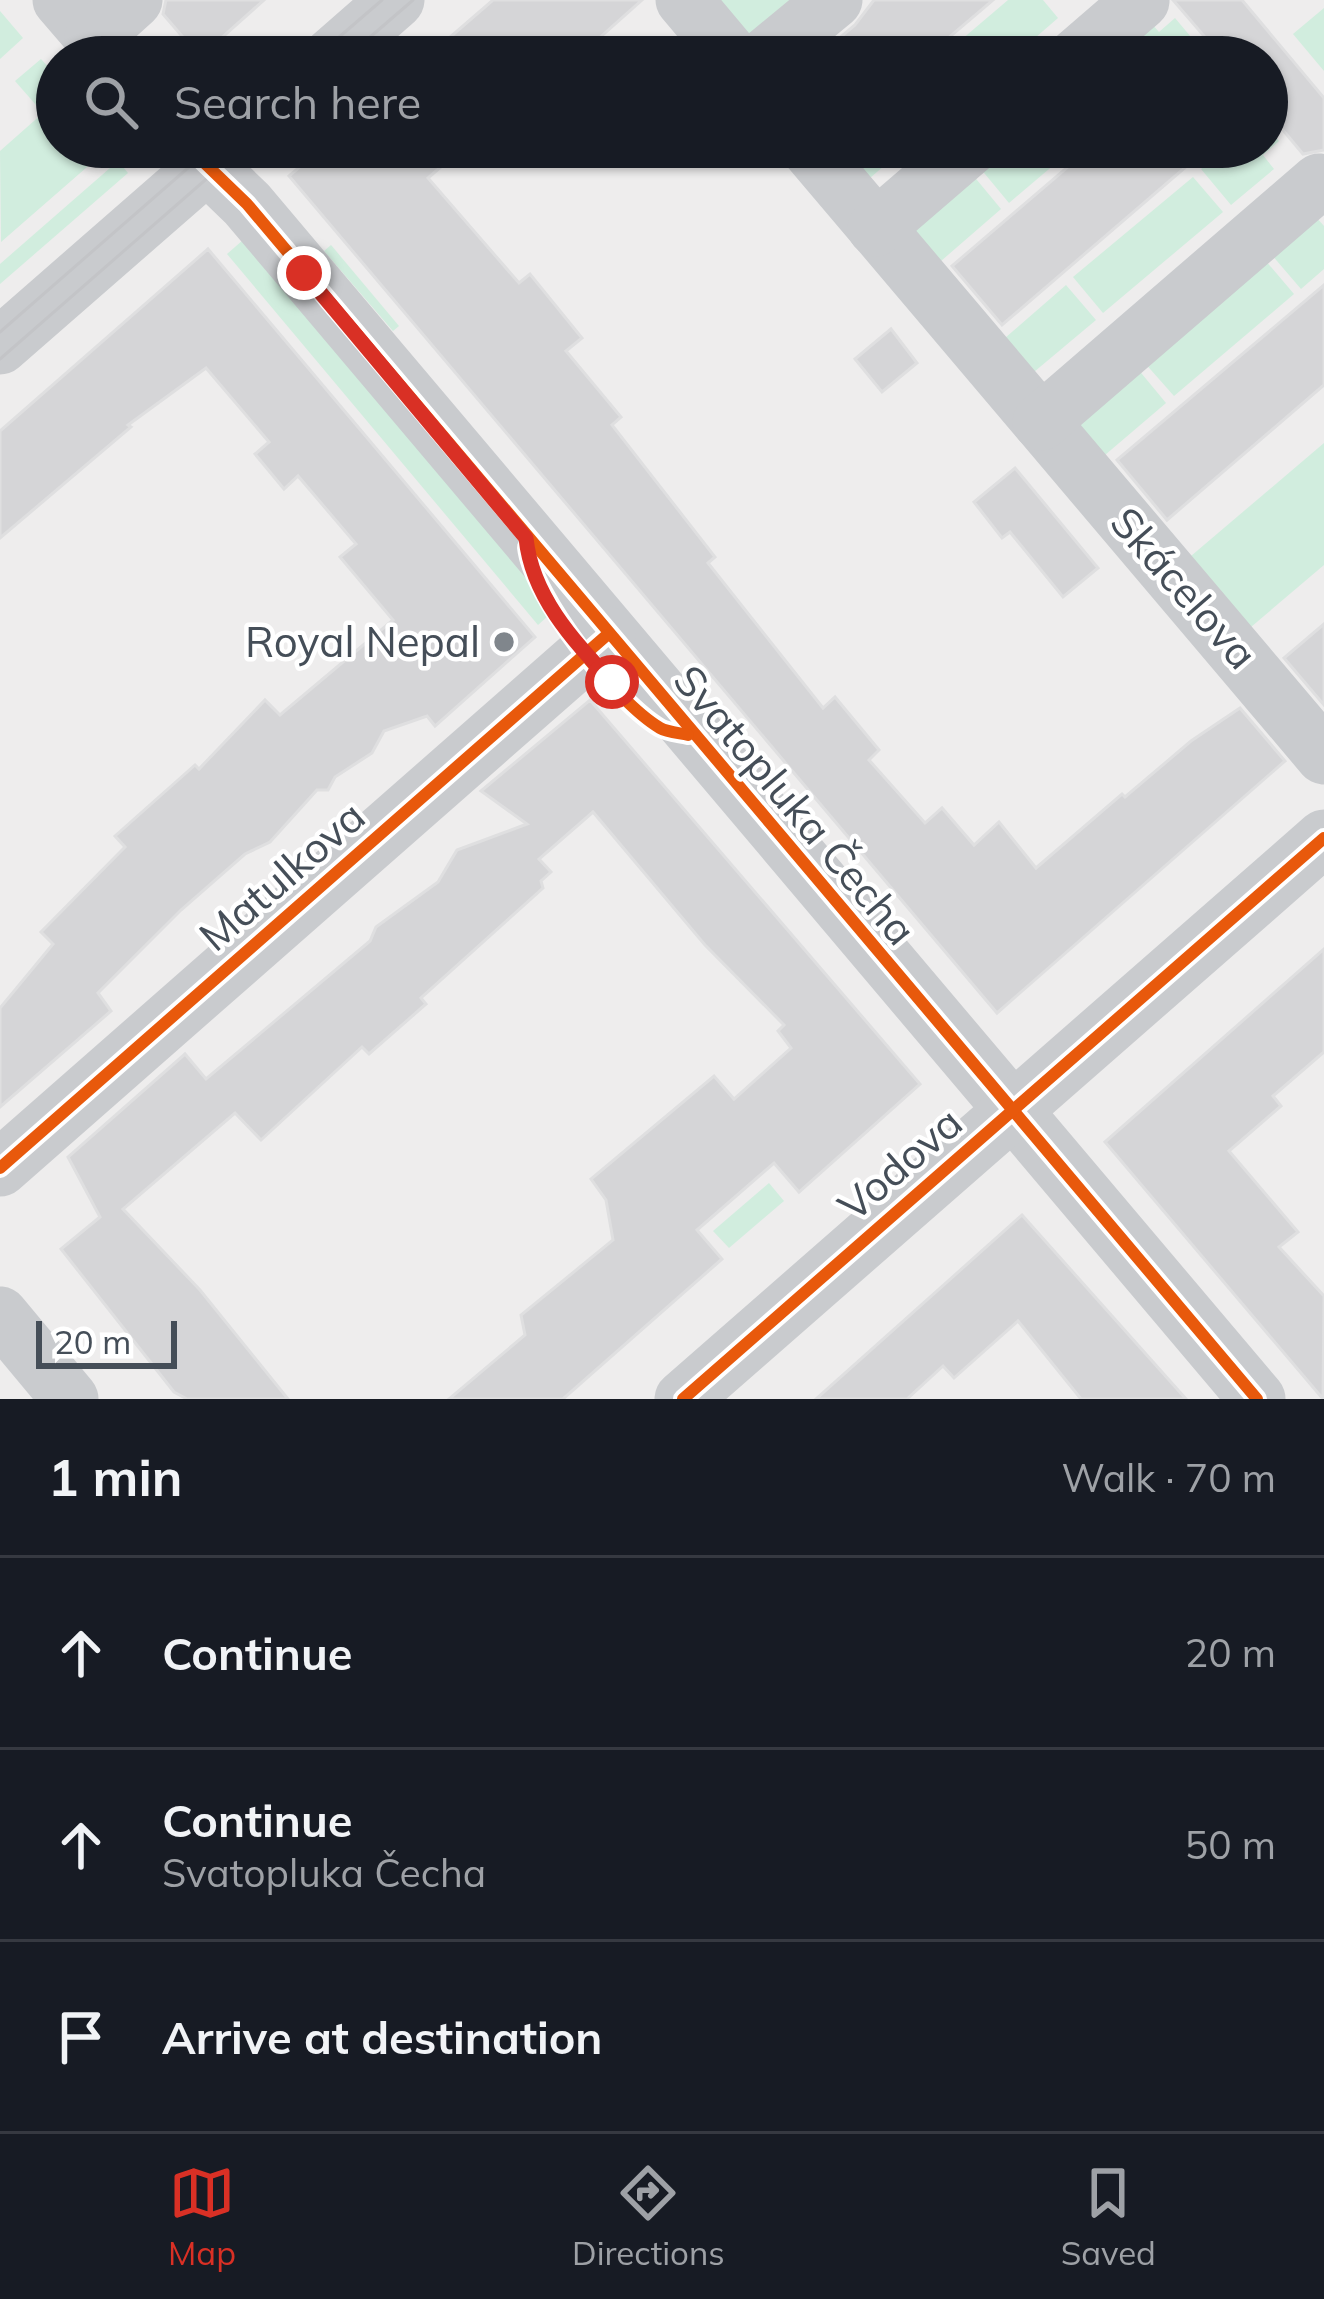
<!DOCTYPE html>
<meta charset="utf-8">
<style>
:root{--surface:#171b24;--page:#242831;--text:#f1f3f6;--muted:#9ea1a6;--line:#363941;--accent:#d93025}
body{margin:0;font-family:Mulish,sans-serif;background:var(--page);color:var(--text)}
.scale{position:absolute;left:36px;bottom:30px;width:141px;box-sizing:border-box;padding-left:12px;border:6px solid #454e58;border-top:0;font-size:33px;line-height:42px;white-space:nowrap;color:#454e58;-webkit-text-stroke:9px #fff;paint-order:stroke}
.stop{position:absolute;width:36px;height:36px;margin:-27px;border:9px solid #d93025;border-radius:50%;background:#fff}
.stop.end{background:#d93025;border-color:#fff;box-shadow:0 3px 12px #0008}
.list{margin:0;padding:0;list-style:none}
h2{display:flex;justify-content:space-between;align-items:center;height:156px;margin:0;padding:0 48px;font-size:51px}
h2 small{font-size:39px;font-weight:400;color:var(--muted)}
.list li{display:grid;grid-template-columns:78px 1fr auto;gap:36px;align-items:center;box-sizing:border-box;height:192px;padding:0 48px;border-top:3px solid var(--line)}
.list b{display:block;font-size:45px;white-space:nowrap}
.list p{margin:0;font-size:39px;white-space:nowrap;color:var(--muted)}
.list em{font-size:39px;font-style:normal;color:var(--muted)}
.icon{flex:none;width:66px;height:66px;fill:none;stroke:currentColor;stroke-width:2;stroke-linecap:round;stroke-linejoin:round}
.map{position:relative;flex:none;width:1324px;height:1399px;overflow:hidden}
.search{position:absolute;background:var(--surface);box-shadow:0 3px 9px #0004;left:36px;right:36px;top:36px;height:132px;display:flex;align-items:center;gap:30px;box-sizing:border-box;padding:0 42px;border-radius:66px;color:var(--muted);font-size:45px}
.sheet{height:732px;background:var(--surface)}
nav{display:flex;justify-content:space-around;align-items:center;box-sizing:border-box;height:168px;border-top:3px solid var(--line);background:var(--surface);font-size:33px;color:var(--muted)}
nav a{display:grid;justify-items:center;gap:6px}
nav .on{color:var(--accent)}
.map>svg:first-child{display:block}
.green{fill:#d1edde}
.building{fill:#d5d5d7;stroke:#dfdfe0;stroke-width:3}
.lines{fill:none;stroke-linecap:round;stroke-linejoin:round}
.minor{stroke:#c9cbce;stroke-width:57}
.tram{stroke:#c3c4c7;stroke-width:3}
.cycleway-casing{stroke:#fff;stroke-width:20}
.cycleway{stroke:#e8590c;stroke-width:12}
.route{stroke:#d93025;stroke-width:15}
.poi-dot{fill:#80868c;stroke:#fff;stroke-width:4.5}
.labels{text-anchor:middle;stroke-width:9;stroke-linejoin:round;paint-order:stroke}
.street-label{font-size:42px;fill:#454e58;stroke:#fff}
.poi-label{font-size:42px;fill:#454e58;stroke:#fff;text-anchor:end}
</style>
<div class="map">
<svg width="1324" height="1399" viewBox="0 0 1324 1399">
<rect width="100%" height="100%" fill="#eeeded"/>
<!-- green -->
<g class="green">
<polygon points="719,0 805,0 754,43"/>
<polygon points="1008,0 1043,0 1058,18 1013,57 941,57"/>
<polygon points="1324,8 1324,71 1293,34"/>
<polygon points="0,11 23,38 0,59"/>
<polygon points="1175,18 1196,43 1180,57 1110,57 1150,22 1159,32"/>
<polygon points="41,59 57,77 57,147 110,147 1,242 0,151 43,113 15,81"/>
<polygon points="1267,127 1279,141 1263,155 1274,169 1231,205 1201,169 1227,147 1267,147"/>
<polygon points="843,147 906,147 870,178"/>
<polygon points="1004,147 1075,147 1009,203 980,168"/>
<polygon points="118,161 128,173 0,284 0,264"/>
<polygon points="972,174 1001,209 941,261 911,226"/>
<polygon points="1193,177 1223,212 1103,313 1073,277"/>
<polygon points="1315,216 1324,226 1324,269 1301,289 1271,254"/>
<polygon points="243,240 525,570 548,616 538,625 227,254"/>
<polygon points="331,245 399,326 393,331 324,251"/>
<polygon points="1265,260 1294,294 1174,396 1143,361"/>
<polygon points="1066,285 1096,320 1034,372 1005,338"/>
<polygon points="1137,368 1166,403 1105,455 1076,420"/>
<polygon points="1324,443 1324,565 1251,627 1191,556"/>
<polygon points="769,1183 784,1201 729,1248 713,1231"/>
</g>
<!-- building -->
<g class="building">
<polygon points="166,0 264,0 200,57 163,14"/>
<polygon points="493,0 642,0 587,49 583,43 565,57 427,57"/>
<polygon points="874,0 993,0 926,57 817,57 855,25"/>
<polygon points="1173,0 1242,0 1324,98 1324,150 1303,154 1267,111 1267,57 1222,57"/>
<polygon points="323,147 464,147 428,178 519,283 530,274 582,338 566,351 621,417 612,425 715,557 708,563 823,708 835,697 879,750 869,760 925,823 942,808 974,845 999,822 1036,868 1122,794 1125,797 1191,741 1240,708 1285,761 997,1013 289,176"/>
<polygon points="1091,147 1209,147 1002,325 952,266"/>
<polygon points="208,249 535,637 435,726 427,716 384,731 372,753 335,777 328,790 317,790 270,842 245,854 181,910 98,993 111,1011 0,1107 0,1008 53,944 41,932 125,847 115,836 195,765 199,769 265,700 280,715 393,620 340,557 356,544 298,476 284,489 255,454 269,442 206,368 128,425 131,427 0,538 0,431"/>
<polygon points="1324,285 1324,385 1167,520 1117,460"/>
<polygon points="891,329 917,363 882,392 855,359"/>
<polygon points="1015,468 1098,568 1063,597 1010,532 1002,538 974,502"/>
<polygon points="1324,624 1324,705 1284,658"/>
<polygon points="590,700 920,1084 799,1192 774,1163 697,1230 722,1259 563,1399 449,1399 525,1335 521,1315 613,1240 606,1200 591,1179 714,1076 734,1099 791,1048 778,1031 784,1025 705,945 593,812 539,859 551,872 541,881 543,888 421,998 426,1004 369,1054 362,1047 261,1140 235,1113 123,1209 200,1290 288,1399 187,1399 174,1392 61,1249 100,1217 68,1157 185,1054 206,1079 370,941 376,927 438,882 457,850 527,824 481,791"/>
<polygon points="1324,949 1324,1052 1273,1096 1281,1106 1229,1151 1298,1232 1279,1247 1324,1296 1323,1399 1105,1142"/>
<polygon points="1022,1215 1186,1399 1081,1399 1018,1321 954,1378 943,1366 907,1399 816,1399"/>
</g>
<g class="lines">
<!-- minor -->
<g class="minor">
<polyline points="61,0 110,57"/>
<polyline points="684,0 732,57"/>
<polyline points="93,37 134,0"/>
<polyline points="331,57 396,0"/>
<polyline points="765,57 834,0"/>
<polyline points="1076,57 1141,1"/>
<polyline points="188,147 247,204 1257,1399"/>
<polyline points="808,147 1324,756"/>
<polyline points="876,228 970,147"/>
<polyline points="0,346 228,147"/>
<polyline points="1041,422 1319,182"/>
<polyline points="0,1168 607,635"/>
<polyline points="0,1315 70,1399"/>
<polyline points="683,1399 1324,838"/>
</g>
<!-- tram -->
<g class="tram">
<polyline points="316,57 382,0"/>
<polyline points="347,57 413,0"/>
<polyline points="0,332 212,147"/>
<polyline points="0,359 243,147"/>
</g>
<defs>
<g id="cycleway">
<polyline points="188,147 247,204 1257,1399"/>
<path d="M527,547C532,597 616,702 660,728C667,732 679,733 688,735"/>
<polyline points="0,1168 607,635"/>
<polyline points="683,1399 1324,838"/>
</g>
</defs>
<!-- cycleway casing -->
<use href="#cycleway" class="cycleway-casing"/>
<!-- cycleway -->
<use href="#cycleway" class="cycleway"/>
</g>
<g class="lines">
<!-- route -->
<path class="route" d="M304,273L526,538C532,597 574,641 612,682"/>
</g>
<!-- markers -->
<circle class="poi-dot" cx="504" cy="642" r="12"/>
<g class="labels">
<!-- street labels -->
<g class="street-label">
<text transform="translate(1184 588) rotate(49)" y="15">Skácelova</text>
<text transform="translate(795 805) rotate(50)" y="15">Svatopluka Čecha</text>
<text transform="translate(282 876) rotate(-41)" y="15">Matulkova</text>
<text transform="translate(900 1164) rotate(-41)" y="15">Vodova</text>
</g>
<!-- poi labels -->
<g class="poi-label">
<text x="480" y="657">Royal Nepal</text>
</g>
</g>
</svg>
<div class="scale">20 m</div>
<div class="stop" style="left:612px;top:682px"></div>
<div class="stop end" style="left:304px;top:273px"></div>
<div class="search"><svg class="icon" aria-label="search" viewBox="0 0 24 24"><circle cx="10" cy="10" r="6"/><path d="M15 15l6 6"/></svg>Search here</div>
</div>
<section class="sheet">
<h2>1 min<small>Walk · 70 m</small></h2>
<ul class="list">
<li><svg class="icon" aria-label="ahead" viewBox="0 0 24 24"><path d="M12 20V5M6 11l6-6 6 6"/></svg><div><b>Continue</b></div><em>20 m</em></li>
<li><svg class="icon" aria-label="ahead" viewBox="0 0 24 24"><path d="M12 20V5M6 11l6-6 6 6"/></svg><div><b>Continue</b><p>Svatopluka Čecha</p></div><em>50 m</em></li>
<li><svg class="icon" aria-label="arrive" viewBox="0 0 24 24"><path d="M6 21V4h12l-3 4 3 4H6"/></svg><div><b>Arrive at destination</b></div></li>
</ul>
</section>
<nav>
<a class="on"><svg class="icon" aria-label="map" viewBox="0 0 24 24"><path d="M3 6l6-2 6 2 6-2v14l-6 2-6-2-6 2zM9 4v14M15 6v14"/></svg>Map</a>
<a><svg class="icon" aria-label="directions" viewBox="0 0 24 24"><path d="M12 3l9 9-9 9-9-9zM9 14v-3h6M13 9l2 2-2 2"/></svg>Directions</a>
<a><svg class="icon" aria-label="saved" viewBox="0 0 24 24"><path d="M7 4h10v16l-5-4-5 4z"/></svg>Saved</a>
</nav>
